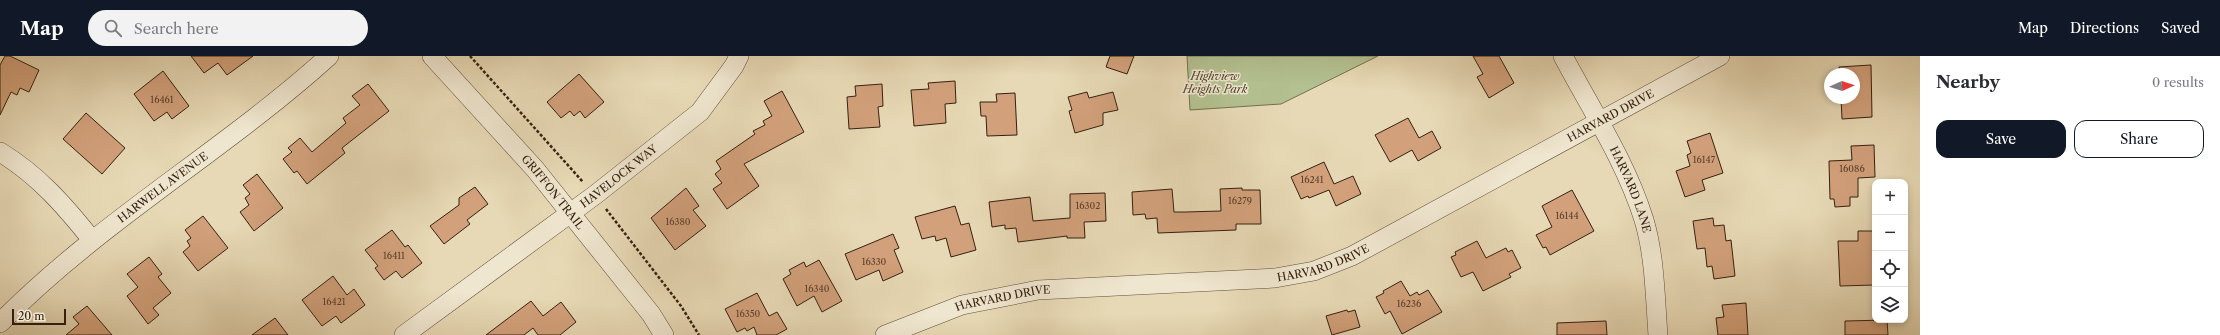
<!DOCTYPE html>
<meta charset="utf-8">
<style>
:root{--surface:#fff;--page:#f2f2f3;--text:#2b2b33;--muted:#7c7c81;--line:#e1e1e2;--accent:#111827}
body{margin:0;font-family:"Libre Caslon Text",serif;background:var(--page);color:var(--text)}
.controls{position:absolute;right:12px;bottom:12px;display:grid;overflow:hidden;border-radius:8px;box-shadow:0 2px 6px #0003}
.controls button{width:36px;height:36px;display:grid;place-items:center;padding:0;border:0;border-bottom:1px solid var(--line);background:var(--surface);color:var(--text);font:20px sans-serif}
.compass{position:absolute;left:1824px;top:12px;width:36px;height:36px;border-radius:50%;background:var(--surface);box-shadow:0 2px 6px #0003;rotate:87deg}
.scale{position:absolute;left:12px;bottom:10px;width:54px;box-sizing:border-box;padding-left:4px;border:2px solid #352011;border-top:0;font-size:11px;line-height:14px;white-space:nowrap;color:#352011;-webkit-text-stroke:3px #efe6cf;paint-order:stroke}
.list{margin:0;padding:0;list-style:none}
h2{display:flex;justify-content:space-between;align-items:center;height:52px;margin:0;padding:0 16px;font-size:17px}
h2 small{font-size:13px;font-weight:400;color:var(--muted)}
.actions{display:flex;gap:8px;padding:12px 16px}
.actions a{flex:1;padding:9px 0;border:1px solid var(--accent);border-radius:12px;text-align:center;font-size:14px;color:var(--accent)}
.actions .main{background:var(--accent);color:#fff}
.icon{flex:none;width:22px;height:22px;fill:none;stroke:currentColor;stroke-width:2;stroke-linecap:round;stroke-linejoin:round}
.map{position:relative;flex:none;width:1920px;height:279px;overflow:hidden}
header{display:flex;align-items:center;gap:24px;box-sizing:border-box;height:56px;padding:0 20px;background:var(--accent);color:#fff}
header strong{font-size:19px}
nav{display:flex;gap:22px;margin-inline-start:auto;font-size:14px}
.search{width:280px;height:36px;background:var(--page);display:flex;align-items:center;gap:10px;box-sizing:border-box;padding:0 14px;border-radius:22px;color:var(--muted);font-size:15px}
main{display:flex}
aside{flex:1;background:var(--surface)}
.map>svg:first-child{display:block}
.green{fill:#b3c090;stroke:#747050}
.building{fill:#d2a17b;stroke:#352011}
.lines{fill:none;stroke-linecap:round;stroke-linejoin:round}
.minor-casing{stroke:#624e3a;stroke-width:20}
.path{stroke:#352011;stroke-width:2.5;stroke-dasharray:3 2;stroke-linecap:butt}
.minor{stroke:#efe6cf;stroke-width:19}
.labels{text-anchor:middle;stroke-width:3;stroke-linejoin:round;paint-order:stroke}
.number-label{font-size:9px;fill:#5c402c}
.park-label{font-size:11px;font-style:italic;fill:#544831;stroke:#efe6cf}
.street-label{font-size:11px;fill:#352011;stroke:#efe6cf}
</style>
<header>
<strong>Map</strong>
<div class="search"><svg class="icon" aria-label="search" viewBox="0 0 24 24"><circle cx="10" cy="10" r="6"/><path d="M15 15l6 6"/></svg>Search here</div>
<nav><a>Map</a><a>Directions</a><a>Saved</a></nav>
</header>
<main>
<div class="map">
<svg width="1920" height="279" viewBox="0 0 1920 279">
<rect width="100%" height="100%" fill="#e7d9b5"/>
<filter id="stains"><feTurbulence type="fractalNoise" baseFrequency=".005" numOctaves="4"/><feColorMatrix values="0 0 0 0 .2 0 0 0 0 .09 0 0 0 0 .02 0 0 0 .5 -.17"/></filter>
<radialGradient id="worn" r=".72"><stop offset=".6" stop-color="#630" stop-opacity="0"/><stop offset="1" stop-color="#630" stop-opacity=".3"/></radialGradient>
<!-- green -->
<polygon class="green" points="1187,0 1378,0 1281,48 1190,54"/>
<!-- building -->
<g class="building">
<polygon points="5,0 10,0 39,14 29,36 20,32 17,39 11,36 0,59 0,9"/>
<polygon points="191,0 253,0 227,19 218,7 204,17"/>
<polygon points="1110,0 1134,0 1127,18 1106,11"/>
<polygon points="1473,0 1499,0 1514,27 1489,42 1477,21 1483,18"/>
<polygon points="1871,9 1872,61 1842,63 1841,42 1854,42 1854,18 1839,18 1839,11"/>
<polygon points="163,15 189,50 172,63 167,56 154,65 134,38"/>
<polygon points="579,18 604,46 585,62 580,55 574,60 570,55 561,62 547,46"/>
<polygon points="955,25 956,47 945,48 946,67 914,70 911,34 929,33 928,27"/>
<polygon points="368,28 389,55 342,92 345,97 307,128 297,115 294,117 283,103 292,96 288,92 300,82 312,96 346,67 343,62 360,49 352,40"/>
<polygon points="882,28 883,50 878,51 880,71 849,73 847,41 856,40 855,30"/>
<polygon points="782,35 804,76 744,108 759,130 727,153 713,133 722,127 715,118 721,113 716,105 755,78 753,75 765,69 763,65 772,60 764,45"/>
<polygon points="1087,36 1089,42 1113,36 1118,54 1103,57 1103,69 1075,77 1069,55 1072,54 1068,41"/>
<polygon points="1015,37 1017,79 987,80 986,60 981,60 980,46 997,46 996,38"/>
<polygon points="86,57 125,92 102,118 63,83"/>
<polygon points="1408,62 1419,82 1432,75 1441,92 1418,105 1412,94 1390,106 1375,79"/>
<polygon points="1710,77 1723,117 1702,124 1705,134 1685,141 1676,115 1690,110 1687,99 1691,97 1687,85"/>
<polygon points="1874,89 1875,121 1858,122 1858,141 1850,141 1850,150 1835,151 1834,143 1830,143 1829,105 1852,104 1851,90"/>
<polygon points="1324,106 1334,128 1353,120 1361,138 1336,150 1329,134 1309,142 1308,140 1301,143 1291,121"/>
<polygon points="257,118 283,152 254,175 240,156 249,149 245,142 250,138 243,129"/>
<polygon points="475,131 488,148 467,164 470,168 444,188 430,170 459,149 459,142"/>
<polygon points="686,132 699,150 693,154 706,170 675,194 651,162"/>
<polygon points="1242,132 1242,134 1260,134 1261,168 1236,168 1236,174 1158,177 1157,162 1146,163 1145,158 1133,159 1132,136 1172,133 1174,156 1185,156 1221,155 1220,133"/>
<polygon points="1572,134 1594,175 1550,199 1546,191 1543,192 1536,179 1552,171 1542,150"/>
<polygon points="1105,137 1106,165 1084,166 1085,182 1067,182 1067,180 1018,186 1016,172 1005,173 1005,169 992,171 989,146 1030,141 1033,165 1070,162 1070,138"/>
<polygon points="955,150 961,169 969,167 976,194 951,201 946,182 936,185 935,180 922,183 915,161"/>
<polygon points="203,160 228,192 198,215 183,196 190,190 187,185 191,182 185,174"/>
<polygon points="1713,162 1714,170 1724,169 1726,185 1731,184 1735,220 1714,223 1712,210 1707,211 1705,192 1697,193 1693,165"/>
<polygon points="392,174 405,191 408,189 422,207 402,222 396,215 384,224 375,212 378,210 365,194"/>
<polygon points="1858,175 1875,175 1875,229 1840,230 1838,185 1858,185"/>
<polygon points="893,178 899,192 894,194 903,216 883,225 879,214 856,224 845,198"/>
<polygon points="1477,185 1486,202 1506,192 1508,196 1512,194 1521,212 1509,218 1511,221 1483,235 1473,216 1461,221 1451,201 1456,199 1455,196"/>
<polygon points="149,201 162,218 158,221 171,237 153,252 159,259 148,268 127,240 138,231 127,218"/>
<polygon points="819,204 842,245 822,256 814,240 797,250 783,223 791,218 789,214 804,206 806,211"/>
<polygon points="333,220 347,239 354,233 365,249 341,267 336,260 322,270 302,244"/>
<polygon points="1401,225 1410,240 1417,236 1419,239 1428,234 1442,256 1402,278 1390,255 1385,258 1376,241 1384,237 1383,235"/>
<polygon points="757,237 769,260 777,256 787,273 776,279 757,279 754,271 747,275 745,272 737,276 725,253"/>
<polygon points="531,245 543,260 561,246 576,266 560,279 538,279 533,272 524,279 486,279"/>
<polygon points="1746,247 1748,279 1718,279 1716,262 1724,261 1722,249"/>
<polygon points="87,250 112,279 66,279 79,268 73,261"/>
<polygon points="1347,254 1348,256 1355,254 1360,271 1332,279 1326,260"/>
<polygon points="275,262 288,279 252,279"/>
<polygon points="1887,264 1888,279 1845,279 1845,265"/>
<polygon points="1606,265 1607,279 1557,279 1557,267"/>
</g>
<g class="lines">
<defs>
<g id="minor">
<path id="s1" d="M432,0L535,113L651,258L664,279"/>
<path id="s2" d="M1563,0C1591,53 1626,106 1644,164C1655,201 1655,241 1658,279"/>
<path d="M0,96C38,119 65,150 92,184"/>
<path id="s3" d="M0,267C99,166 224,95 329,0"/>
<path id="s4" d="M404,279L595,139L700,56L734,10L739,0"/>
<path id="s5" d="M885,279L962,249L1038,234L1275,222L1314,215L1352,200L1720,0"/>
</g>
</defs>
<!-- minor casing -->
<use href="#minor" class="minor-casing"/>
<!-- path -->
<g class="path">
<polyline points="470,0 583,126"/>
<polyline points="606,153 681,250 699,279"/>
</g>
<!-- minor -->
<use href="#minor" class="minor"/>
</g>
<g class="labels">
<!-- number labels -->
<g class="number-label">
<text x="162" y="47">16461</text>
<text x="1704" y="107">16147</text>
<text x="1852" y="116">16086</text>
<text x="1312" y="127">16241</text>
<text x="1240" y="148">16279</text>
<text x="1088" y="153">16302</text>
<text x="1567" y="163">16144</text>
<text x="678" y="169">16380</text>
<text x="394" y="203">16411</text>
<text x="874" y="209">16330</text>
<text x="817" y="236">16340</text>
<text x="334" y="249">16421</text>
<text x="1409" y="251">16236</text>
<text x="748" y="261">16350</text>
</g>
<!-- park labels -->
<g class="park-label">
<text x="1215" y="24">Highview<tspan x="1215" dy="13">Heights Park</tspan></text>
</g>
<!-- street labels -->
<g class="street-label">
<text dy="4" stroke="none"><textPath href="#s5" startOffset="772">HARVARD DRIVE</textPath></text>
<text dy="4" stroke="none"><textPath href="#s4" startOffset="267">HAVELOCK WAY</textPath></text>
<text dy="4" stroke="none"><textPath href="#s3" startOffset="212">HARWELL AVENUE</textPath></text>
<text dy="4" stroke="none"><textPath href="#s2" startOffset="150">HARVARD LANE</textPath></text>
<text dy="4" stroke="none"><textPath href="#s1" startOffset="182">GRIFFON TRAIL</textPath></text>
<text dy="4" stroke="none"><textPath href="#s5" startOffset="448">HARVARD DRIVE</textPath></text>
<text dy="4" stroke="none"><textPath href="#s5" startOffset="124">HARVARD DRIVE</textPath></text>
</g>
</g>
<rect width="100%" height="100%" filter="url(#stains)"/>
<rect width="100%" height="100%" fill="url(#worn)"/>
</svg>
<div class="controls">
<button>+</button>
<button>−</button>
<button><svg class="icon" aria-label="locate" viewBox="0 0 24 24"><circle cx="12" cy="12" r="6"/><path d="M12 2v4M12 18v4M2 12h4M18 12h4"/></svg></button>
<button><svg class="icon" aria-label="layers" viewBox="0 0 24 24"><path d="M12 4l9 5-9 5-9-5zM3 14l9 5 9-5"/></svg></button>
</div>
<svg class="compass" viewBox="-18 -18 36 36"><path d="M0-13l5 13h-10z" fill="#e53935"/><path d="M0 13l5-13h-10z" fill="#7c7c81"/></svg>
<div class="scale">20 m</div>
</div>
<aside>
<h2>Nearby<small>0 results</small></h2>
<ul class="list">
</ul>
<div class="actions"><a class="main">Save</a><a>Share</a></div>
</aside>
</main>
